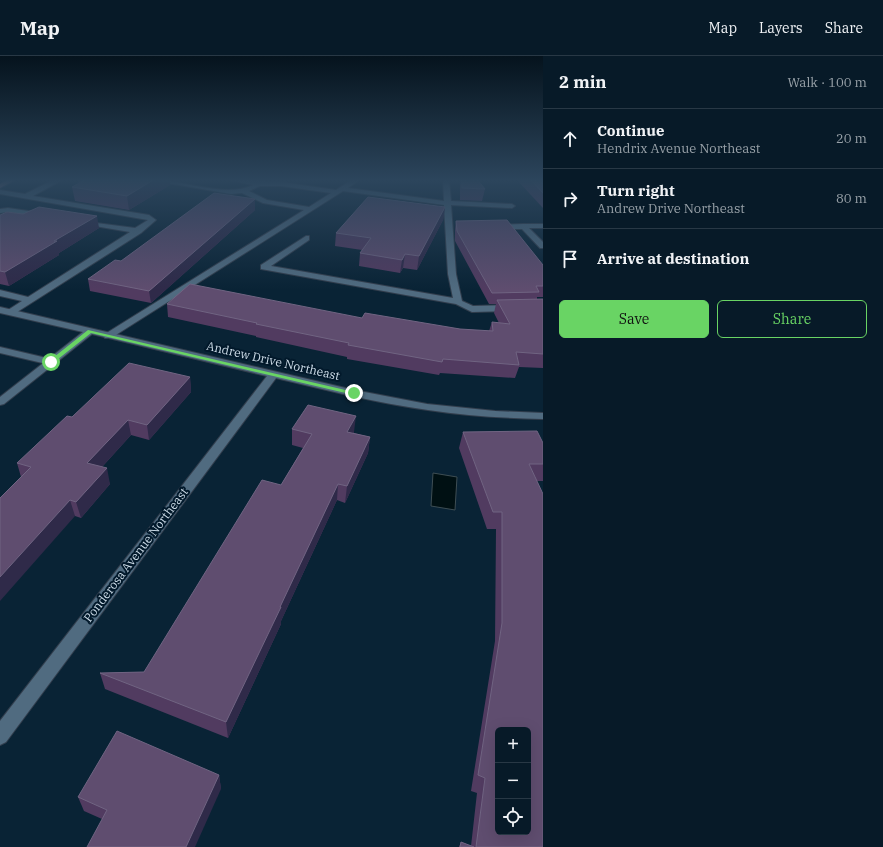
<!DOCTYPE html>
<meta charset="utf-8">
<style>
:root{--surface:#071a28;--page:#102330;--text:#f1f3f6;--muted:#98a1a8;--line:#283845;--accent:#69d464}
body{margin:0;font-family:"IBM Plex Serif",serif;background:var(--page);color:var(--text)}
.controls{position:absolute;right:12px;bottom:12px;display:grid;overflow:hidden;border-radius:6px;box-shadow:0 4px 16px #0002}
.controls button{width:36px;height:36px;display:grid;place-items:center;padding:0;border:0;border-bottom:1px solid var(--line);background:var(--surface);color:var(--text);font:20px sans-serif}
.stop{position:absolute;width:12px;height:12px;margin:-9px;border:3px solid #69d464;border-radius:50%;background:#fff}
.stop.end{background:#69d464;border-color:#fff;box-shadow:0 1px 4px #0008}
.list{margin:0;padding:0;list-style:none}
h2{display:flex;justify-content:space-between;align-items:center;height:52px;margin:0;padding:0 16px;font-size:17px}
h2 small{font-size:13px;font-weight:400;color:var(--muted)}
.list li{display:grid;grid-template-columns:26px 1fr auto;gap:12px;align-items:center;box-sizing:border-box;height:60px;padding:0 16px;border-top:1px solid var(--line)}
.list b{display:block;font-size:15px;white-space:nowrap}
.list p{margin:0;font-size:13px;white-space:nowrap;color:var(--muted)}
.list em{font-size:13px;font-style:normal;color:var(--muted)}
.actions{display:flex;gap:8px;padding:12px 16px}
.actions a{flex:1;padding:9px 0;border:1px solid var(--accent);border-radius:6px;text-align:center;font-size:14px;color:var(--accent)}
.actions .main{background:var(--accent);color:#111}
.icon{flex:none;width:22px;height:22px;fill:none;stroke:currentColor;stroke-width:2;stroke-linecap:round;stroke-linejoin:round}
.map{position:relative;flex:none;width:543px;height:791px;overflow:hidden}
header{display:flex;align-items:center;gap:24px;box-sizing:border-box;height:56px;padding:0 20px;background:var(--surface);border-bottom:1px solid var(--line)}
header strong{font-size:19px}
nav{display:flex;gap:22px;margin-inline-start:auto;font-size:14px}
main{display:flex}
aside{flex:1;background:var(--surface)}
.map>svg:first-child{display:block}
.water{fill:#001013;stroke:#3e4e54}
.lines{fill:none;stroke-linecap:round;stroke-linejoin:round}
.lane-casing{stroke:#323e4d;stroke-width:2}
.street-casing{stroke:#323e4d;stroke-width:2}
.primary-casing{stroke:#323e4d;stroke-width:2}
.lane{fill:#506b80;fill-rule:evenodd}
.street{fill:#506b80;fill-rule:evenodd}
.primary{fill:#9d7687;fill-rule:evenodd}
.wall{fill:#513b60}
.shaded-wall{fill:#2f2a49}
.building{fill:#5f4d6f;stroke:#706482;fill-rule:evenodd}
.route{fill:#69d464}
.labels{text-anchor:middle;stroke-width:4;stroke-linejoin:round;paint-order:stroke}
.street-label{font-size:12px;fill:#cfdeea;stroke:#02192b}
</style>
<header>
<strong>Map</strong>
<nav><a>Map</a><a>Layers</a><a>Share</a></nav>
</header>
<main>
<div class="map">
<svg width="543" height="791" viewBox="0 0 543 791">
<rect width="100%" height="100%" fill="#092335"/>
<!-- water -->
<polygon class="water" points="433,417 457,421 455,454 431,450"/>
<g class="lines">
<defs>
<g id="lane">
<polygon points="55,123 64,123 33,140 149,159 156,164 141,177 14,258 8,258 7,256 8,254 22,245 0,240 0,234 28,241 130,176 83,168 81,167 81,165 135,172 148,164 0,138 0,134 25,138"/>
<path d="M144,123C151,123 157,123 163,124C189,127 229,141 253,129L225,123L281,126L336,134L353,123H361L348,132L444,145L443,123H449L451,145L512,148L515,150L512,152L451,149L456,218L462,245L473,250L543,248V254L472,256L456,248L261,213V209L306,180H309V184L271,210L453,242L448,218L444,149L343,135L111,282H105L103,280L105,278L304,154L263,147L242,137L231,138ZM260,130H281L331,137L309,151L267,144L249,135Z"/>
<polygon points="8,152 42,157 45,159 42,161 8,156 0,157 0,153"/>
<polygon points="523,168 543,168 543,172 529,172 543,186 543,192 540,192 522,173 496,173 492,171 496,169"/>
<polygon points="0,291 55,304 56,306 51,309 0,297"/>
</g>
<path id="street" d="M0,251L354,334L427,348L495,355L543,357V363C505,362 466,360 428,354C377,347 326,334 276,322L6,686L0,689V665L267,320L92,278L4,348L0,349V341L83,276L0,257Z"/>
<polygon id="primary" points="8,123 17,123 0,132 0,128"/>
</defs>
<!-- lane casing -->
<use href="#lane" class="lane-casing"/>
<!-- street casing -->
<use href="#street" class="street-casing"/>
<!-- primary casing -->
<use href="#primary" class="primary-casing"/>
<!-- lane -->
<use href="#lane" class="lane"/>
<!-- street -->
<use href="#street" class="street"/>
<!-- primary -->
<use href="#primary" class="primary"/>
</g>
<!-- wall -->
<g class="wall">
<polygon points="78,123 179,123 177,125 170,124 170,129 129,154 75,145 72,131 78,128"/>
<polygon points="460,123 477,123 485,133 482,145 460,144"/>
<polygon points="516,123 543,123 543,152"/>
<polygon points="255,143 255,154 151,247 90,235 88,223 121,205"/>
<polygon points="445,151 443,164 417,214 403,212 400,217 359,210 360,197 362,194 335,190 336,177"/>
<polygon points="0,159 99,172 59,197 59,199 9,230 0,228"/>
<polygon points="456,165 543,209 543,241 537,241 537,243 543,244 543,312 519,311 515,322 440,317 439,319 347,303 347,301 256,281 256,280 168,261 167,248 362,262 460,273 489,275 492,266 499,267 494,257 496,248 489,248 455,185 455,174"/>
<polygon points="190,321 191,336 149,384 131,379 102,411 110,428 81,462 75,460 21,421 17,407 72,361"/>
<polygon points="292,373 354,376 354,377 370,381 368,397 345,447 337,444 281,565 281,568 228,682 105,633 100,617 144,616 281,429 303,392 292,389"/>
<polygon points="463,376 543,387 543,425 537,425 543,791 459,791 461,786 471,790 477,737 471,735 495,585 496,473 487,473 459,392"/>
<polygon points="219,719 221,733 102,763 84,755 78,741"/>
</g>
<!-- shaded-wall -->
<g class="shaded-wall">
<polygon points="155,123 170,123 170,129 129,154 127,140"/>
<polygon points="255,143 255,154 151,247 149,235"/>
<polygon points="445,151 443,164 417,214 419,200"/>
<polygon points="97,160 99,172 59,197 59,199 9,230 5,216 54,185"/>
<polygon points="405,198 403,212 400,217 402,204"/>
<polygon points="190,321 191,336 149,384 147,369"/>
<polygon points="356,360 354,376 346,392 347,376"/>
<polygon points="128,364 131,379 91,423 87,407"/>
<polygon points="370,381 368,397 345,447 347,430"/>
<polygon points="107,412 110,428 81,462 76,446"/>
<polygon points="338,428 337,444 281,565 281,568 228,682 226,666 280,551"/>
<polygon points="70,444 75,460 0,545 0,521"/>
<polygon points="219,719 221,733 195,791 186,791"/>
</g>
<!-- building -->
<g class="building">
<polygon points="87,123 155,123 127,140 72,131"/>
<polygon points="462,123 477,123 485,133 462,132"/>
<polygon points="530,123 543,123 543,137"/>
<polygon points="214,137 255,143 149,235 88,223 115,204 121,205"/>
<polygon points="368,141 445,151 419,200 405,198 402,204 360,197 371,182 336,177"/>
<polygon points="39,151 97,160 54,185 57,185 5,216 0,215 0,159 7,156 23,158"/>
<polygon points="507,164 543,209 543,230 536,230 539,236 492,237 457,175 456,165"/>
<polygon points="190,228 362,262 365,257 460,273 493,275 492,266 510,268 497,244 543,243 543,298 516,296 519,309 443,303 442,306 348,289 349,287 256,268 257,267 167,248"/>
<polygon points="129,307 190,321 147,369 128,364 87,407 107,412 76,446 70,444 0,521 0,442 31,411 17,407 67,360 72,361"/>
<polygon points="308,349 356,360 347,376 370,381 347,430 338,428 280,551 281,551 226,666 100,617 144,616 262,424 281,429 312,378 292,373"/>
<path d="M537,375L543,387V408H529L543,438V791H476L485,722L478,719L502,567V456H493L463,376ZM498,674H528V776H498Z"/>
<polygon points="117,675 219,719 186,791 87,791 107,754 78,741"/>
<polygon points="461,786 474,791 460,791"/>
</g>
<!-- sky -->
<linearGradient id="sky" x2="0" y2="1"><stop stop-color="#05131d"/><stop offset="0.53" stop-color="#2c455c"/><stop offset="1" stop-color="#2c455c" stop-opacity="0"/></linearGradient>
<rect width="543" height="234" fill="url(#sky)"/>
<!-- route -->
<polygon class="route" points="88,274 354,336 356,337 354,339 91,277 53,307 49,307 49,305"/>
<g class="labels">
<!-- street labels -->
<g class="street-label">
<text transform="translate(273 305) rotate(13)" y="4">Andrew Drive Northeast</text>
<text transform="translate(136 499) rotate(-53)" y="4">Ponderosa Avenue Northeast</text>
</g>
</g>
</svg>
<div class="controls">
<button>+</button>
<button>−</button>
<button><svg class="icon" aria-label="locate" viewBox="0 0 24 24"><circle cx="12" cy="12" r="6"/><path d="M12 2v4M12 18v4M2 12h4M18 12h4"/></svg></button>
</div>
<div class="stop" style="left:51px;top:306px"></div>
<div class="stop end" style="left:354px;top:337px"></div>
</div>
<aside>
<h2>2 min<small>Walk · 100 m</small></h2>
<ul class="list">
<li><svg class="icon" aria-label="ahead" viewBox="0 0 24 24"><path d="M12 20V5M6 11l6-6 6 6"/></svg><div><b>Continue</b><p>Hendrix Avenue Northeast</p></div><em>20 m</em></li>
<li><svg class="icon" aria-label="right" viewBox="0 0 24 24"><path d="M7 20v-9h11M14 6l5 5-5 5"/></svg><div><b>Turn right</b><p>Andrew Drive Northeast</p></div><em>80 m</em></li>
<li><svg class="icon" aria-label="arrive" viewBox="0 0 24 24"><path d="M6 21V4h12l-3 4 3 4H6"/></svg><div><b>Arrive at destination</b></div></li>
</ul>
<div class="actions"><a class="main">Save</a><a>Share</a></div>
</aside>
</main>
